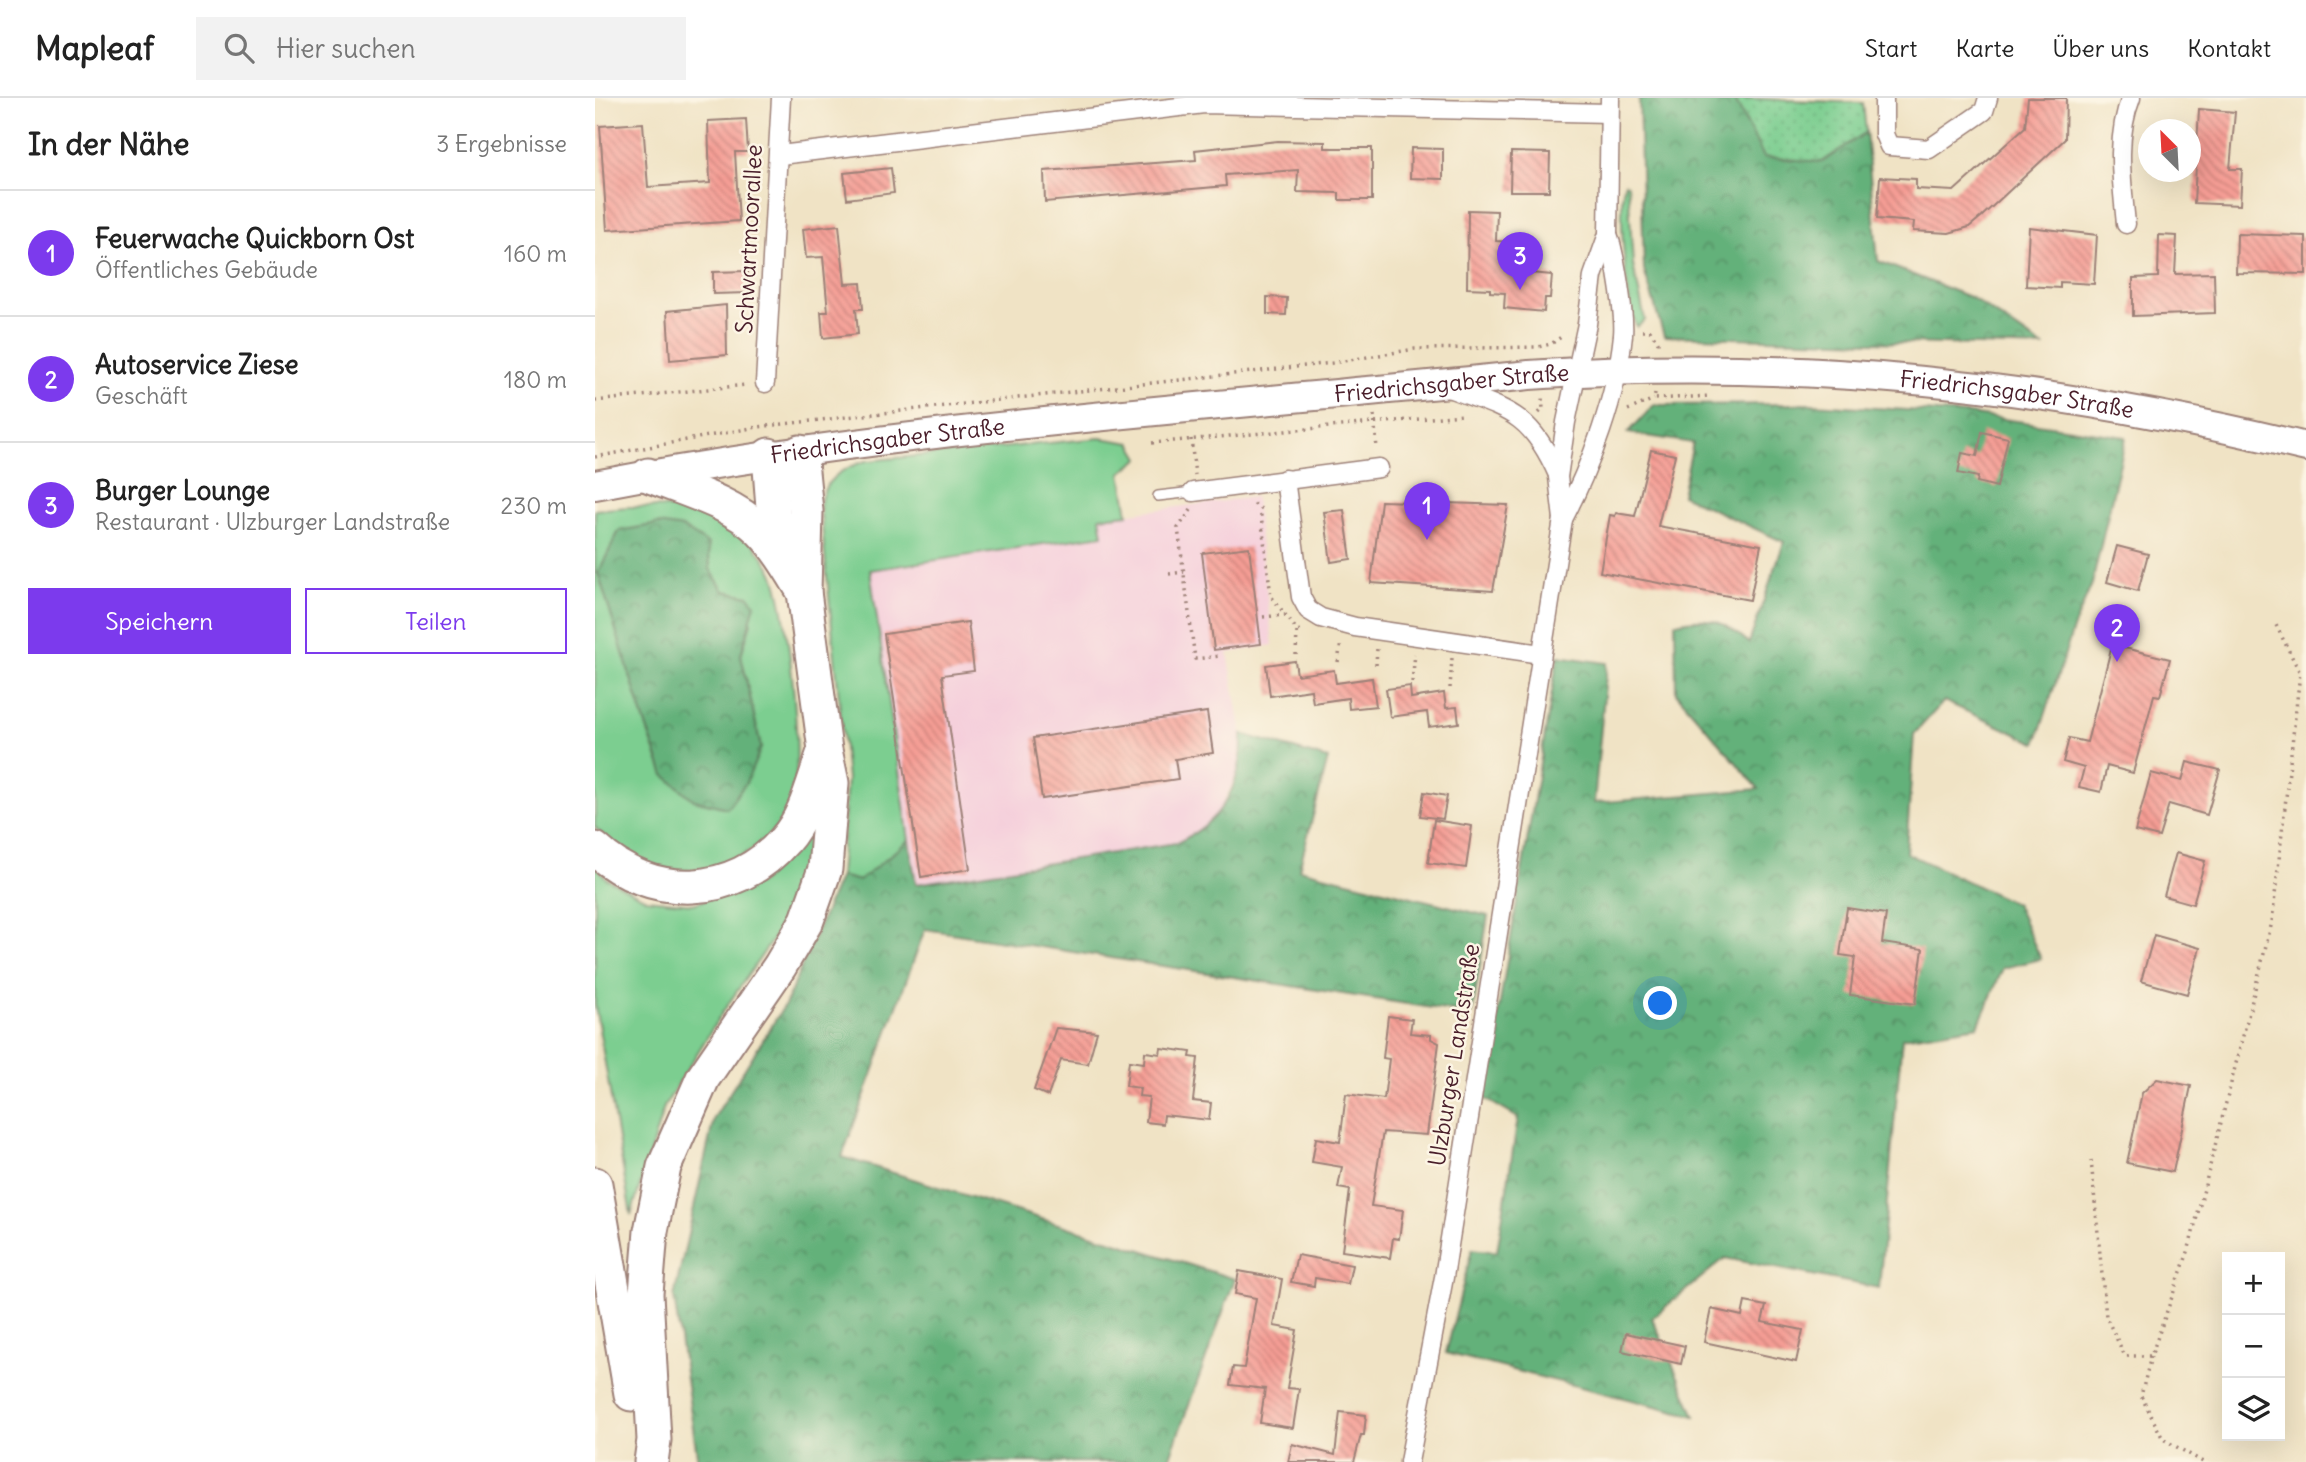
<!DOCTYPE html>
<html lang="de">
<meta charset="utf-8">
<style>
:root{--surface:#fff;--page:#f2f2f2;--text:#222;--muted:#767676;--line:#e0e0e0;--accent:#7c3aed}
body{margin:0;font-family:Delius,sans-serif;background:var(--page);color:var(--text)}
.controls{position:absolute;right:21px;bottom:21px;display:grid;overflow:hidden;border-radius:0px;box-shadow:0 7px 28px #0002}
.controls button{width:63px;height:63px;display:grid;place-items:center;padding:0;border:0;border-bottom:2px solid var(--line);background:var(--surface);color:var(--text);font:35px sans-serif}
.compass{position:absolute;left:1543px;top:21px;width:63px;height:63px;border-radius:50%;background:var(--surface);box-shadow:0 7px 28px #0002;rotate:336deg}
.you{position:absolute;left:1066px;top:906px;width:24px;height:24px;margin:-18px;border:5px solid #fff;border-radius:50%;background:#1a73e8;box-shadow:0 0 0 10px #1a73e833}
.badge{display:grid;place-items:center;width:46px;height:46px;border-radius:50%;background:var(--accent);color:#fff;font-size:23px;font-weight:700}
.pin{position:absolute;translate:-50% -58px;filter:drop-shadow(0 2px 4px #0008)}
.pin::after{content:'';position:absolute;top:37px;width:24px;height:21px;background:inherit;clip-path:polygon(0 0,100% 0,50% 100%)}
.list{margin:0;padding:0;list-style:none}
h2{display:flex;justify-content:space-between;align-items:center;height:91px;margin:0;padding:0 28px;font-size:30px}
h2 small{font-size:23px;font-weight:400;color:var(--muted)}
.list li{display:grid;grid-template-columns:46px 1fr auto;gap:21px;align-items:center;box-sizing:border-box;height:126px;padding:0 28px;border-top:2px solid var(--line)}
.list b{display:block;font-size:26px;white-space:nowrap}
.list p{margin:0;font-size:23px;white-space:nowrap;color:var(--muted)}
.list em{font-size:23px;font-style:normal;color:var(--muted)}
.actions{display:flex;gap:14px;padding:21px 28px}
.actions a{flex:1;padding:16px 0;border:2px solid var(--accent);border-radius:0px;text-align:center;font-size:24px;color:var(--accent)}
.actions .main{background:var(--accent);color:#fff}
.icon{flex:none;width:38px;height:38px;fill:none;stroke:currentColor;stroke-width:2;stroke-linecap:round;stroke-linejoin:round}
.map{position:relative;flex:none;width:1711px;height:1364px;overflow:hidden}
header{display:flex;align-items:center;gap:42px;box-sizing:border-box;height:98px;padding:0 35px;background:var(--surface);border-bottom:2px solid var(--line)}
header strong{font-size:33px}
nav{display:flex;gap:38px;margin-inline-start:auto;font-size:24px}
.search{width:490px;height:63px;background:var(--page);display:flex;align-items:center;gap:18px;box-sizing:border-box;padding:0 24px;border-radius:0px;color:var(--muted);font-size:26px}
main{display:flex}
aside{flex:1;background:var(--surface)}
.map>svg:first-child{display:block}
.built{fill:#f5cfdb}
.green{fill:#7bce90;stroke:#62765e;stroke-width:2;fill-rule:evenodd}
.forest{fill:url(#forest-crowns);stroke:#576852;stroke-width:2}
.park{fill:url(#park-dots);stroke:#62765e;stroke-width:2}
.building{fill:url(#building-back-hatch)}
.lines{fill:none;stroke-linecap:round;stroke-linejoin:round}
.service-casing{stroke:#9d8178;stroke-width:12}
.minor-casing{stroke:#9d8178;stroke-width:21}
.primary-casing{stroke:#9d8178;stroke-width:32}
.motorway-casing{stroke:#9d8178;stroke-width:37}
.path{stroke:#9d8178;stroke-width:3.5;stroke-dasharray:2 5;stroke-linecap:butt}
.service{stroke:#fff;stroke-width:9}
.minor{stroke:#fff;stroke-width:18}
.primary{stroke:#fff;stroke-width:28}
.motorway{stroke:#fff;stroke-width:33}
.labels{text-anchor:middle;stroke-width:5;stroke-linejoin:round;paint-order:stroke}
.street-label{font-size:23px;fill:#4a1f2b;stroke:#fcf5e5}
</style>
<header>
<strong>Mapleaf</strong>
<div class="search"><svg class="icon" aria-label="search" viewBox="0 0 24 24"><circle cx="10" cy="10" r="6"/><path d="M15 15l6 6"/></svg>Hier suchen</div>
<nav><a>Start</a><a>Karte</a><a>Über uns</a><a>Kontakt</a></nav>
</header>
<main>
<aside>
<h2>In der Nähe<small>3 Ergebnisse</small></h2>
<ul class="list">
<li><span class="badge">1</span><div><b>Feuerwache Quickborn Ost</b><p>Öffentliches Gebäude</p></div><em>160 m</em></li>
<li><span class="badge">2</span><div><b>Autoservice Ziese</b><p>Geschäft</p></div><em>180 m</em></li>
<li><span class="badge">3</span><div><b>Burger Lounge</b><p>Restaurant · Ulzburger Landstraße</p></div><em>230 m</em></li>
</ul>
<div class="actions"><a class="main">Speichern</a><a>Teilen</a></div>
</aside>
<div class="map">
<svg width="1711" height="1364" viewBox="0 0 1711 1364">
<defs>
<pattern id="forest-crowns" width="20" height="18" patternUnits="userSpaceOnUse" patternTransform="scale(1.75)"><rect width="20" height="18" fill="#64b17a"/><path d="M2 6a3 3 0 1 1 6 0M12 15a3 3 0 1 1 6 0" fill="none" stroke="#548f64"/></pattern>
<pattern id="park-dots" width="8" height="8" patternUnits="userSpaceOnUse" patternTransform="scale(1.75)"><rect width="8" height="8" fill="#7bce90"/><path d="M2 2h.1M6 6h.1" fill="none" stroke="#6cb07c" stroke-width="1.8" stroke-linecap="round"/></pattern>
<pattern id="building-back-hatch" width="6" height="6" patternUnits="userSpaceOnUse" patternTransform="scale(1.75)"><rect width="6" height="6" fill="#f59d94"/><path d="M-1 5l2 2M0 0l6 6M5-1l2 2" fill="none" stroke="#c87f79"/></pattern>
</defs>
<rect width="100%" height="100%" fill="#fcf5e5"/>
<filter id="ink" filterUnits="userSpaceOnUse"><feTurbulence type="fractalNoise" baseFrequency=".0143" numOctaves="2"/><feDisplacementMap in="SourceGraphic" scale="14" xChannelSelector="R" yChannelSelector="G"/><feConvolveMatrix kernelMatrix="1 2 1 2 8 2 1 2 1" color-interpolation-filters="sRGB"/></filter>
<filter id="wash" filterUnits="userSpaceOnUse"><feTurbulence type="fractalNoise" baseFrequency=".00686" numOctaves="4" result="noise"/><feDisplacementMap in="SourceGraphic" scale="28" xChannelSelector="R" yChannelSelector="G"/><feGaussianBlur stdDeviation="1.57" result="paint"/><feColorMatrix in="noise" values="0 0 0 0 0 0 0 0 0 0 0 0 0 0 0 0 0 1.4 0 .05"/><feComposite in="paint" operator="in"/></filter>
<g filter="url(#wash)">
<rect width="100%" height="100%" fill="#f0e3c5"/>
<!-- built -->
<polygon class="built" points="660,399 678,547 633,555 647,636 648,663 625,711 604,735 581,745 320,786 275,472 507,437 505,419"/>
<!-- green -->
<g class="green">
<path d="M1030,85L1033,87L1038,167L1050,222L1042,229C1031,212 1022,103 1030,85Z"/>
<path d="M505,340L536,345L545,360L526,375L533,416L505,419L508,437L275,472L314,742L264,784L245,778L252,681L225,407C228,381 248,370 271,363Z"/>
<path d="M33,409C68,409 105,408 137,424C146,428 172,463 177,473C193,505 208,657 199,693C188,740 143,768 98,772C61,775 24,757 0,729V412ZM113,446L115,471L129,494L153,498L156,525L146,557L166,650L69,677L49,622L4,475Z"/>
<polygon points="227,695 221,755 178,841 127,915 69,1009 36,1117 0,907 0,767 12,781 51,801 98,806 167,784 208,737"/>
</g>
<!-- forest -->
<g class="forest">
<polygon points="1044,0 1139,0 1169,59 1227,64 1271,34 1283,163 1377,200 1448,249 1069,238 1049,172"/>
<path d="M1219,306L1374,316L1531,339L1497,486L1479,528L1441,645L1349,603L1319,636L1311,755L1421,806L1446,861L1408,870L1383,928L1307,940L1284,1190L1130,1160L1057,1220L1100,1318L851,1255L877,1151L902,1154L923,1020L889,1000L963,558L1012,565L999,705L1164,691L1081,595L1080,525C1118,518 1125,521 1154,545L1189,444L1087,397L1098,345L1033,335L1059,307Z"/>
<polygon points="63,426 88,430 113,446 115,471 129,493 154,498 160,506 146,557 166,650 151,685 132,710 99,702 69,677 49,622 3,475 24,433"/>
<path d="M647,636L733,661L704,771L893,818L877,916L330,831L247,1059L640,1181L573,1364H103L79,1199L119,1020L191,905L245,778L264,783L314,742L321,786L581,745C627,725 648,685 647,636Z"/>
</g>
<!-- park -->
<polygon class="park" points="1139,0 1268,5 1271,34 1227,64 1169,59"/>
<g id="blocks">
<!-- building -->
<g class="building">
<polygon points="1433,0 1471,0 1470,41 1386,119 1374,129 1354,135 1318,133 1319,124 1282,121 1285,79 1321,81 1321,91 1359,93 1430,29"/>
<polygon points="1604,11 1640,14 1635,71 1647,71 1645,107 1599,105"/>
<polygon points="151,21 153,54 140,54 144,123 12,132 5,28 48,25 53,89 115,85 113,23"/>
<polygon points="683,43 730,44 730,50 777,50 777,102 744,102 744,95 702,94 703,72 630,77 631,88 450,104 449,73 601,62 600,52"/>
<polygon points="816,50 848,51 848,81 815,80"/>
<polygon points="916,54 955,55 954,93 915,93"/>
<polygon points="296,70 299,95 252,101 249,75"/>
<polygon points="873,112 902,113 901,143 916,144 914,173 957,177 955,200 950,200 949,214 909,210 910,195 895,194 895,191 872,190"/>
<polygon points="244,127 250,186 266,185 268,211 261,211 263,236 228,240 226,214 233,214 228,159 211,160 208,131"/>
<polygon points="1434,129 1502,137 1499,186 1465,184 1465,190 1431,188"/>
<polygon points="1642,136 1711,138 1711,176 1641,175"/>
<polygon points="1564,137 1582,138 1580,176 1619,175 1620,215 1538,218 1538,180 1563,179"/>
<polygon points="153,173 153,195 118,196 118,174"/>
<polygon points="672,199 692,200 691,217 672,216"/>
<polygon points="131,207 132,257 75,262 72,213"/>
<polygon points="1387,334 1413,340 1402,389 1382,384 1383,379 1363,375 1367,355 1382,358"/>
<polygon points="1056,352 1080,357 1063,428 1166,447 1155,502 1005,474 1015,417 1020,418 1021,415 1040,418"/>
<polygon points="786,403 913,407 898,493 776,485"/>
<polygon points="749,412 756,461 736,464 729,414"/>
<polygon points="1522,448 1553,456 1543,493 1512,484"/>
<polygon points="654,449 666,546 619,552 607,455"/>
<polygon points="373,524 379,573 347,577 375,771 326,779 289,536"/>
<polygon points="1517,547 1575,561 1565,598 1559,597 1538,675 1512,668 1506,694 1484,689 1489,670 1468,664 1474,640 1492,644"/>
<polygon points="700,563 702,577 739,572 741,585 777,580 781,608 754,611 753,600 718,605 716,592 675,598 671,567"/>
<polygon points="815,588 816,600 849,595 851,610 862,609 864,625 834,629 832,614 795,619 791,591"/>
<polygon points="612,614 618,655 580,661 583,681 447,701 438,640"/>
<polygon points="1592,664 1625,672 1612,717 1574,706 1564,739 1540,733 1556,675 1587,683"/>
<polygon points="829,694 852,698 848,721 825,718"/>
<polygon points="839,722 877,728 871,770 833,765"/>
<polygon points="1581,755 1610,763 1598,806 1569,798"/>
<polygon points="1252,810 1291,816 1287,845 1328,851 1320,906 1255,897 1260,859 1245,857"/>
<polygon points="1559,837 1605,850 1592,896 1546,883"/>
<polygon points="793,918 817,921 815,935 836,937 836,941 844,945 832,1037 788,1034 776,1108 808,1112 804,1141 798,1140 795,1160 747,1153 755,1092 743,1090 747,1069 717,1064 721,1040 745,1044 751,996 789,1001 794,961 788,960"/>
<polygon points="461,930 502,934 493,966 466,962 453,998 439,992"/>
<polygon points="566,950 596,954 595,959 603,960 598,1003 616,1005 614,1022 569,1017 568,1026 551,1024 554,999 544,998 545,990 531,988 534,963 549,965 550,954 565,956"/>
<polygon points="1562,981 1596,988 1578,1074 1532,1065 1547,995"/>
<polygon points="702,1157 757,1167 753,1186 720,1180 719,1188 696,1184"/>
<polygon points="644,1173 687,1181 679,1228 702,1232 692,1290 704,1291 698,1330 665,1325 670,1291 635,1287 638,1269 649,1270 661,1200 640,1196"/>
<polygon points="1150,1204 1171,1208 1167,1224 1208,1232 1201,1264 1109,1244 1116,1211 1147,1218"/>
<polygon points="1031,1235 1090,1248 1086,1266 1027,1253"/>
<polygon points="745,1314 771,1317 769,1337 766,1337 759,1364 693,1364 697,1346 740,1357"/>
</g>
</g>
</g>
<g filter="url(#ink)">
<use href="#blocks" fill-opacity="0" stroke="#9d8178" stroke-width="2"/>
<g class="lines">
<defs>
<polyline id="service" points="563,398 598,394"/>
<g id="minor">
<polyline points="1289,0 1289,36 1294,48 1334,51 1389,13 1393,0"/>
<polyline points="185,57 609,6 1014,15"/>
<path d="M1531,126C1527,84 1520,40 1536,0"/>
<polyline points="170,285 186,0"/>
<path d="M851,289C912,312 935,313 963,377"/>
<polyline points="690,381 706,499 713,512 726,520 760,529 946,556"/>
<polyline points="598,394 784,370"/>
<path d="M968,421C996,368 1022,297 1028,237C1030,217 1020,155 1013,136"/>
<polyline points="814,1364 849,1179 968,421 963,379 971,324 992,226 998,178 1013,136 1015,0"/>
</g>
<g id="primary">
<path id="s1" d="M0,387C308,328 623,310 934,277C1201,259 1452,286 1711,349"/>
</g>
<g id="motorway">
<polyline points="174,357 181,449"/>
<path d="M53,377C90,392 136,404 165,432C183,450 196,473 209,494"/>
<path d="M0,751C56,803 139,801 190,742C211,719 218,684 229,654"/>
<polyline points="0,1086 36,1296"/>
<polyline points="56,1364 59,1342 51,1196 56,1133 69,1069 108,980 185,868 212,822 230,771 237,685 230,652 209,494 211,413 205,354"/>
</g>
</defs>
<!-- service casing -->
<use href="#service" class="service-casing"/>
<!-- minor casing -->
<use href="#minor" class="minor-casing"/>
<!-- primary casing -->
<use href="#primary" class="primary-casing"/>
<!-- motorway casing -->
<use href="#motorway" class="motorway-casing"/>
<!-- path -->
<g class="path">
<polyline points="1047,233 1055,233 1063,244 1062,250"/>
<polyline points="1060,296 1059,301 1116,298"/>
<polyline points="0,303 150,287"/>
<polyline points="1033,312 1059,301"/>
<polyline points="944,315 948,311 947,300"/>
<polyline points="779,317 782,351"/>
<polyline points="596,341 600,377"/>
<polyline points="557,345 868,317"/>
<polyline points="0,359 162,329 737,265 820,251 943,249 956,246 969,237"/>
<polyline points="659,406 665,410 676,498 702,532 709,533"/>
<polyline points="596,412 583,430 600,561 625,558"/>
<polyline points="574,476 589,474"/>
<polyline points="668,519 690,517"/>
<polyline points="701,557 702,532"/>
<polyline points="743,564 746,544"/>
<polyline points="781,567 782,550"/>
<polyline points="817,584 820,556"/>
<polyline points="855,590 857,560"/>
<polyline points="1496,1062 1511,1219 1530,1258 1556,1258 1593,1154 1677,824 1705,575 1681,527"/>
<polyline points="1556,1258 1546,1298 1568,1341 1608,1364"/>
</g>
<!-- service -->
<use href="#service" class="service"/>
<!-- minor -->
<use href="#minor" class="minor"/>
<!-- primary -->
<use href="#primary" class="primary"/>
<!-- motorway -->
<use href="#motorway" class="motorway"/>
</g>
</g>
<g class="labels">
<!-- street labels -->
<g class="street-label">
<text transform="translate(154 141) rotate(-87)" y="8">Schwartmoorallee</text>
<text dy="8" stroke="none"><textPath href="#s1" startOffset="863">Friedrichsgaber Straße</textPath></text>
<text dy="8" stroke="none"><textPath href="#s1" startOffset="1430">Friedrichsgaber Straße</textPath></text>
<text dy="8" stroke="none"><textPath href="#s1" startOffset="296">Friedrichsgaber Straße</textPath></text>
<text transform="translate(859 957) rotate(-81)" y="8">Ulzburger Landstraße</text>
</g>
</g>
</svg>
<div class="controls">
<button>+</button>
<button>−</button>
<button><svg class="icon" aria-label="layers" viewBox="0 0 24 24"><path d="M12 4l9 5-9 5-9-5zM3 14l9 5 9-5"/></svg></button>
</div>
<svg class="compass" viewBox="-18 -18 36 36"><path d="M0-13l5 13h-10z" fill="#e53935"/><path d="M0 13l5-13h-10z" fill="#767676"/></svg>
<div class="you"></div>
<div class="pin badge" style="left:832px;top:442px">1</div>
<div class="pin badge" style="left:1522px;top:564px">2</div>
<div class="pin badge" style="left:925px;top:192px">3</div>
</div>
</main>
